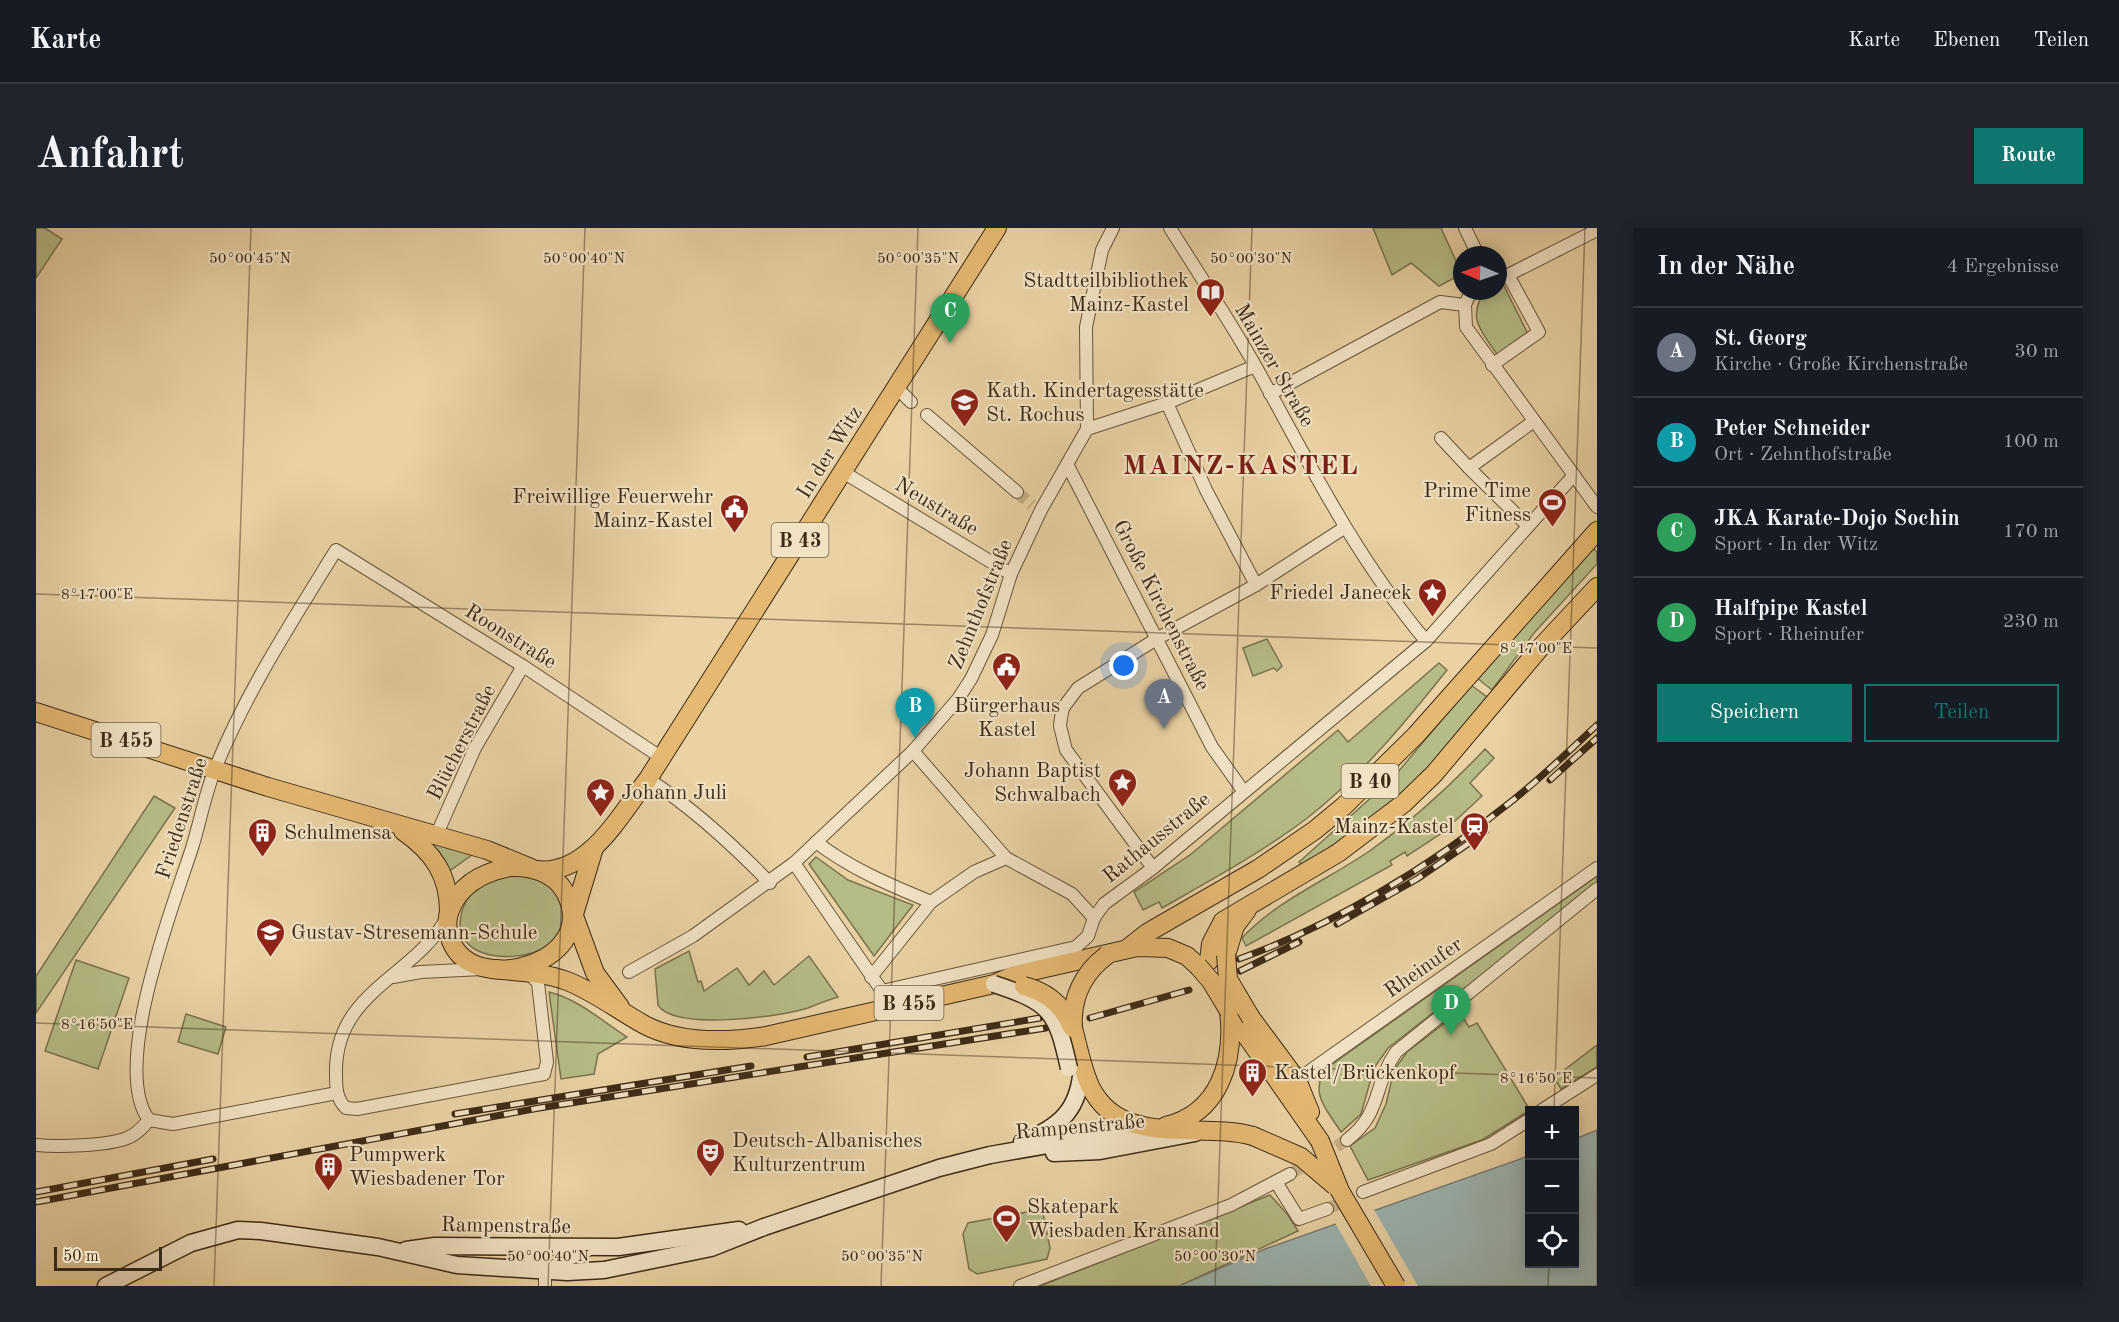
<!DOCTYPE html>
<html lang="de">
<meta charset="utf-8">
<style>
:root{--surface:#171b24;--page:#20242c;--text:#f1f3f6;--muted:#9ea1a6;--line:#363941;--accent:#0f766e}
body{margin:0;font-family:"Old Standard TT",serif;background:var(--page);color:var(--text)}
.controls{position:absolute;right:18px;bottom:18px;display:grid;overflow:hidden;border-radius:0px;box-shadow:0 3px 15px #0003}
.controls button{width:54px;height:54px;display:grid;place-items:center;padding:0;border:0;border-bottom:2px solid var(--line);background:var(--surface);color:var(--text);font:30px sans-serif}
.compass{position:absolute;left:1417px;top:18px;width:54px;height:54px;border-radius:50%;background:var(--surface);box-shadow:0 3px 15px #0003;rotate:272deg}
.scale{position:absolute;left:18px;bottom:15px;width:108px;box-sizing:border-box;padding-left:6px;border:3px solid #3d2a16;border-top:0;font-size:16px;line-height:21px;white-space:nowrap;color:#3d2a16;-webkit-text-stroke:4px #f1e2c4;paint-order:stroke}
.you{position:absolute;left:1088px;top:438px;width:21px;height:21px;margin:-15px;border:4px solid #fff;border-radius:50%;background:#1a73e8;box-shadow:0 0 0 9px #1a73e833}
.badge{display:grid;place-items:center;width:39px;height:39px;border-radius:50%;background:var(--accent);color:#fff;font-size:20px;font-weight:700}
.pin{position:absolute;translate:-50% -50px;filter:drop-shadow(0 2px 3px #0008)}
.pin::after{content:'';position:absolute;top:32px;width:21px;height:18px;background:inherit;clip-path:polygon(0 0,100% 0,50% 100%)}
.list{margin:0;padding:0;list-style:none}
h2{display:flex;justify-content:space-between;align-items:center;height:78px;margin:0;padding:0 24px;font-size:26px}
h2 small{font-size:20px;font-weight:400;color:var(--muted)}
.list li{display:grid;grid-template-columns:39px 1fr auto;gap:18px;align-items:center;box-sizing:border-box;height:90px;padding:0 24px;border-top:2px solid var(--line)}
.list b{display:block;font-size:22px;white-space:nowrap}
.list p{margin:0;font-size:20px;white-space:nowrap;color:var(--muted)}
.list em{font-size:20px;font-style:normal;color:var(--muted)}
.actions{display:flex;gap:12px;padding:18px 24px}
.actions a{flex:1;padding:14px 0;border:2px solid var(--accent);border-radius:0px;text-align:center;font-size:21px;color:var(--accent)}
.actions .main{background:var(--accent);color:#fff}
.icon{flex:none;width:33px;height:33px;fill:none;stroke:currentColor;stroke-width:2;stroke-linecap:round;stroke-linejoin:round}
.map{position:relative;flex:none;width:1561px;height:1058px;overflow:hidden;border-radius:0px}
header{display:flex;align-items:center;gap:36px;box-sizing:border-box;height:84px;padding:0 30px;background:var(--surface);border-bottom:2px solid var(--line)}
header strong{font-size:28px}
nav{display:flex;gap:33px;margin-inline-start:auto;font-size:21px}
.intro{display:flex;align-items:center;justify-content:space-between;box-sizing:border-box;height:144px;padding:0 36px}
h1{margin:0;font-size:42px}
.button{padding:15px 27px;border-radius:0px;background:var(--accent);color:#fff;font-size:21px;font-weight:700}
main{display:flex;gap:36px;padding:0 36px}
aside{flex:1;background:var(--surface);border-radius:0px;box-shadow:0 3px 15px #0003}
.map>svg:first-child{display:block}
.green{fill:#b6bc87;stroke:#7a734e;stroke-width:1.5}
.water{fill:#9cb5b2;stroke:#767d74;stroke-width:1.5}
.pier{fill:#ead2a5}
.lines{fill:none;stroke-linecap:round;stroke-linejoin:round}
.minor-tunnel{stroke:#c7b088;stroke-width:12;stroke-dasharray:12 6;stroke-linecap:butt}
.minor-casing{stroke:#68543a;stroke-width:14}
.secondary-casing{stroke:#3d2a16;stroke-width:19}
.primary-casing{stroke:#3d2a16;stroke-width:20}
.minor{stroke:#f1e2c4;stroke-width:12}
.secondary{stroke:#f1e2c4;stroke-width:16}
.primary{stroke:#e5b972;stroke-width:18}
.rail-casing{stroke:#3d2a16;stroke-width:7}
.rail{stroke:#f1e2c4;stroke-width:4.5;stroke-dasharray:14;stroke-linecap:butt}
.secondary-bridge-casing{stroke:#3d2a16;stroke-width:19;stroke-linecap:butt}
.primary-bridge-casing{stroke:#3d2a16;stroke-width:20;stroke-linecap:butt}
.secondary-bridge{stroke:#f1e2c4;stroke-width:16}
.primary-bridge{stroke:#e5b972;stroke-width:18}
.ticks{fill:none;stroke:#3d2a16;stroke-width:1.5;stroke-opacity:0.45}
.labels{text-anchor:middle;stroke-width:4.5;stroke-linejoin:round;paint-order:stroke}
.shield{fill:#f1e2c4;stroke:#73614a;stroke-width:1.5}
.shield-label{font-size:20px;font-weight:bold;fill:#3d2a16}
.poi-label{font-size:21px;fill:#3d2a16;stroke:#f1e2c4;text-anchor:start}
.street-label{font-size:21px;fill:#3d2a16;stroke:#f1e2c4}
.district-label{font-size:27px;font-weight:bold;letter-spacing:1.5px;fill:#7a1f14;stroke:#f1e2c4}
.ticks-label{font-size:15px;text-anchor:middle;fill:#3d2a16;stroke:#f1e2c4;stroke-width:4.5;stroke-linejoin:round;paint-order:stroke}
</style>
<header>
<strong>Karte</strong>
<nav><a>Karte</a><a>Ebenen</a><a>Teilen</a></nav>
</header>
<div class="intro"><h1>Anfahrt</h1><a class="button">Route</a></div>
<main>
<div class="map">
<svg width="1561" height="1058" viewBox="0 0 1561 1058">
<rect width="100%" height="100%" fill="#ead2a5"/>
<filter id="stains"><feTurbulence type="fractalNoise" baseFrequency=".00333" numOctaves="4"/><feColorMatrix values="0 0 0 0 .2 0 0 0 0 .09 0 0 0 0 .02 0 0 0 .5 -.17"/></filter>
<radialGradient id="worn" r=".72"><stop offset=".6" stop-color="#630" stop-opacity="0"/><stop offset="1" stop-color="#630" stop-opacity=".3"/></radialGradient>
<!-- green -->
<g class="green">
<polygon points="0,0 9,0 26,11 0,50"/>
<polygon points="1337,0 1405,0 1426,46 1403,58 1375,35 1356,47"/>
<path d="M1462,53L1466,54L1492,106L1462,128C1446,103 1430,91 1449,63H1462Z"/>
<polygon points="1556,319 1561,324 1561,336 1498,405 1456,462 1441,450"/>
<polygon points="1231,411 1246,438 1241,443 1238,440 1217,448 1207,420"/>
<path d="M1403,435L1411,442C1368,496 1324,549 1270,591C1225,625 1175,652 1126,680L1123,674L1107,682L1098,664L1154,627L1302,502L1312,514Z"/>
<path d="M1435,457L1451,469C1426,501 1402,534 1371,561C1339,590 1303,614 1266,637L1263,634L1357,550Z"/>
<path d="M1449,521L1458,530L1434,555L1446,568L1406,605L1371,628L1369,624L1354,633L1356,637L1210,718L1206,710C1240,673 1293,651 1335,622C1377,592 1414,558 1449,521Z"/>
<polygon points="118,568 139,580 0,785 0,748"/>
<polygon points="394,611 440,624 412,644 390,618"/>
<polygon points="780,629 812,652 877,677 838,728 773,636"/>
<path d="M492,646L517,658L530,682C528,689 527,702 522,708C505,730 460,735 437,720C410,701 430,659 456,650C466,646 481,647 492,646Z"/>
<path d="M1561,648V657L1352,820L1338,840L1325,886L1305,904C1291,882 1272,864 1291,840Z"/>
<path d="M653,723L662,754L665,753L668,763L701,740L713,757L728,743L738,757L773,728L802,769C791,772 782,776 772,780C745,789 638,803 622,777L619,741Z"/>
<polygon points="40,732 93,750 62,841 9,823"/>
<path d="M513,764C542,771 566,793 591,809L562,826L558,846L525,851Z"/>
<polygon points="1423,784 1433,799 1441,795 1494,882 1446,912 1332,952 1314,918 1339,900 1350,876 1358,842 1371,824"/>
<polygon points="150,786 190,799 182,826 142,814"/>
<polygon points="1561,817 1561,839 1525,861 1518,850"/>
<polygon points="1234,967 1252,987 1262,1003 1143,1058 1004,1058"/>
<polygon points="1006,981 1014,1020 1011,1031 941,1046 933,1041 927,1006 932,995"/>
</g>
<!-- water -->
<polygon class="water" points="1561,902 1561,1058 1143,1058 1229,1021 1493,928 1494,1036 1538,1036 1539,911"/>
<!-- pier -->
<polygon class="pier" points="1337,980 1382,1058 1335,1058 1298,993"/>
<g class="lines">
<!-- minor-tunnel -->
<g class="minor-tunnel">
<polyline points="981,264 996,277"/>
<polyline points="1254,946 1311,912"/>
<polyline points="1291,981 1327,964"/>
</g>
<defs>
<g id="minor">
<path d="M1134,0C1163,46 1193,92 1220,139C1273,235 1319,328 1390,413"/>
<polyline points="1429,0 1442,27"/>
<polyline points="1462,45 1472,47 1561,2"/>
<polyline points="1435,63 1429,77 1430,99 1561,279"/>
<polyline points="1456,137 1503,104 1472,47"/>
<polyline points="860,159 875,174"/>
<polyline points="1234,166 1404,74 1429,77"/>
<polyline points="1131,175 1170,262 1220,357"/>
<polyline points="891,187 981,264"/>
<polyline points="1051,201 1131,175 1219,138"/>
<polyline points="1405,210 1433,240"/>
<polyline points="1031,236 1176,519 1208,564"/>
<polyline points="807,244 975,346"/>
<polyline points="1492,298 1433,240 1498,193"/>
<polyline points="877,523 970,630"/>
<path d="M612,551C657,580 696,616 734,655"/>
<polyline points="400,608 439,520 487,438"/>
<path d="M780,614C815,641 854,657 895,674"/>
<polyline points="758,635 846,763 1040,719 1052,708 1058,690 1068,676 1117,640 1390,413 1538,247"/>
<polyline points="1117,640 1030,522 1024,498 1025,490 1027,480 1042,460 1122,410 1220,357 1308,300"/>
<path d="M412,688C378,750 298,763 300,846C300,858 300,871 310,880L321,881L508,846L511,834L502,755L493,745"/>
<polyline points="593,744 657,708 758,635 877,523 922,471 935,451 956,407 975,346 1005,282 1051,201 1050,99 1066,22 1077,0"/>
<polyline points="357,749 385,744 447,741"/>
<polyline points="835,749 895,674 938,644 970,630 1036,666 1058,690"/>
<polyline points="1254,852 1261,852 1561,640"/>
<polyline points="1506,882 1561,847"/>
<path d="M113,892C74,840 137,678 156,620C164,594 169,566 179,541C210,464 257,392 300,322L487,438L626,530"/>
<polyline points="113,892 137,896 301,865"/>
<path d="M1311,912C1347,884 1336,859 1360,824L1561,661"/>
<path d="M0,917C21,919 72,918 91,910C100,907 107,899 113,892"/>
<polyline points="1240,954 1263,991 1291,981"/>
<polyline points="1327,964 1455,916 1494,891"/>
<polyline points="482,1020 509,1043"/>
<polyline points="510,1042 554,1021"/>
<polyline points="509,1058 509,1043"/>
<polyline points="984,1058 1195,977 1254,946"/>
</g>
<g id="secondary">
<path d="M986,914C1025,899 1044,881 1046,837"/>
<polyline points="1018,925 1064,923 1159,905"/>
<polyline points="370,1022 399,1018 582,1019 703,1002"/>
<polyline points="70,1058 155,1015 202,1002 225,1003 342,1019 421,1037 531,1044 568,1042 675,1020 728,999 903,940 954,927 1110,900"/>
</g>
<g id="primary">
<polyline points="0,484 232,559 451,622 495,640"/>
<path d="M367,603C397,624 413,647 413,684"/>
<path d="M474,639C494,638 518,644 529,664C567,733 438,771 415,713C411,703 410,691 414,682C424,656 448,644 474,639Z"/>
<path d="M500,642C552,649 585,585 612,551L961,0"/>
<polyline points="538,686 558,620"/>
<polyline points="538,688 559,745 584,779"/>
<polyline points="1092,720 1111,705 1222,641 1279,602 1308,578 1380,507 1561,303"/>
<polyline points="1190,727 1199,698 1211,682"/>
<polyline points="1173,733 1175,716 1187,693 1302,625 1368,575 1398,546 1504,420 1561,359"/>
<path d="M457,741C481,744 508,744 531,753C557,763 582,782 607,796C643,816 691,814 730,808L958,756L979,747L1101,719L1132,720L1151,728L1162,738"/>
<polyline points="1193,783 1284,913"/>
<polyline points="1215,790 1261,852 1274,884"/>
<path d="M1037,800C1042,819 1046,840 1054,858C1084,921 1163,893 1217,908"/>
<path d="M1130,898C1184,885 1199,832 1193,783"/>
</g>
</defs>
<!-- minor casing -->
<use href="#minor" class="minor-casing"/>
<!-- secondary casing -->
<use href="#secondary" class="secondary-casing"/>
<!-- primary casing -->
<use href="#primary" class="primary-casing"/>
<!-- minor -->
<use href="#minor" class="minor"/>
<!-- secondary -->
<use href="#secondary" class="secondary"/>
<!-- primary -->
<use href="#primary" class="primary"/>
<defs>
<g id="rail">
<polyline points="1514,552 1561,510"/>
<polyline points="1301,696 1381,651 1449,604"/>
<path d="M1203,731C1296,698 1395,638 1472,576C1503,552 1532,524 1561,497"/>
<polyline points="1204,743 1263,714"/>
<polyline points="1054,790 1153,762"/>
<polyline points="771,829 1004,790"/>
<polyline points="419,886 715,838"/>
<polyline points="0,964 177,931"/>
<polyline points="0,974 503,880 1010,800"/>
</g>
</defs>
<!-- rail casing -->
<use href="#rail" class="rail-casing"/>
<!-- rail -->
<use href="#rail" class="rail"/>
<defs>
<path id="secondary-bridge" d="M958,756C1015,775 1020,782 1033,840"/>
<g id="primary-bridge">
<polyline points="1190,727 1192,751 1215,790"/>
<polyline points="1162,738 1175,753 1193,783"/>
<path d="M988,758C1011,764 1027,777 1036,799"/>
<path d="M1037,800C1035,770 1047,745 1071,727"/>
<polyline points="1217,908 1265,929 1299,958"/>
<polyline points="1284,913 1304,963 1360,1058"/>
</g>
</defs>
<!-- secondary-bridge casing -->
<use href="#secondary-bridge" class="secondary-bridge-casing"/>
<!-- primary-bridge casing -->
<use href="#primary-bridge" class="primary-bridge-casing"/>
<!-- secondary-bridge -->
<use href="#secondary-bridge" class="secondary-bridge"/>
<!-- primary-bridge -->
<use href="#primary-bridge" class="primary-bridge"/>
</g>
<!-- ticks -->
<path class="ticks" d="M0,366L1561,420M0,795L1561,850M1518,882L1549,0M178,1058L215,0M512,1058L549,0M845,1058L882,0M1179,1058L1216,0M1512,1058L1513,1036"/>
<!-- icons -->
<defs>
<symbol id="library-pin" viewBox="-11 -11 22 30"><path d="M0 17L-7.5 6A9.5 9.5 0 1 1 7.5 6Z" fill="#8f2418" stroke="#f1e2c4"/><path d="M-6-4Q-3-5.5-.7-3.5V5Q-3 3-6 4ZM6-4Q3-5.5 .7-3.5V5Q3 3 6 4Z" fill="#fff"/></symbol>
<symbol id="school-pin" viewBox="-11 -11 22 30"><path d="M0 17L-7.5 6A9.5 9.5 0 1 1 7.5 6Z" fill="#8f2418" stroke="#f1e2c4"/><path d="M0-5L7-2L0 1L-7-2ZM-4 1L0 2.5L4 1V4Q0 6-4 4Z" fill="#fff"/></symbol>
<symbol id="stadium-pin" viewBox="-11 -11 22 30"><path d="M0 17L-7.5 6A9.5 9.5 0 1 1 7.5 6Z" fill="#8f2418" stroke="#f1e2c4"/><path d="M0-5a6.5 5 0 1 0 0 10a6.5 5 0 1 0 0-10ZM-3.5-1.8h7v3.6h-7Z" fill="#fff"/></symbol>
<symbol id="civic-pin" viewBox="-11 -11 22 30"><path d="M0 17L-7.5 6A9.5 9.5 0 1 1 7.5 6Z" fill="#8f2418" stroke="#f1e2c4"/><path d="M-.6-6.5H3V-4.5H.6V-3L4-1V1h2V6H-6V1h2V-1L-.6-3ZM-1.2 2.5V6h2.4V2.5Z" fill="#fff"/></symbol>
<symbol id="sight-pin" viewBox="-11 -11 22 30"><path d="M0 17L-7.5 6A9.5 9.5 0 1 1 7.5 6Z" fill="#8f2418" stroke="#f1e2c4"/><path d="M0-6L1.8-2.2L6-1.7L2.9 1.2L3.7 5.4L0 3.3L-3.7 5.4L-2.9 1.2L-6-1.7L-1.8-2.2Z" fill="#fff"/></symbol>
<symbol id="station-pin" viewBox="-11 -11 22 30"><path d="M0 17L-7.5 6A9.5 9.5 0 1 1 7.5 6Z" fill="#8f2418" stroke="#f1e2c4"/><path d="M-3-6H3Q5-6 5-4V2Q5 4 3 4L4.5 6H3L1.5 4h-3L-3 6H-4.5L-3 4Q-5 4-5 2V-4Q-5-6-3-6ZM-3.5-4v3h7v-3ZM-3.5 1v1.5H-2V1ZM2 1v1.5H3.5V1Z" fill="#fff"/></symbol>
<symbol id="building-pin" viewBox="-11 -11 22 30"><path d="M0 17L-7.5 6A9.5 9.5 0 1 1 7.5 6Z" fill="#8f2418" stroke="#f1e2c4"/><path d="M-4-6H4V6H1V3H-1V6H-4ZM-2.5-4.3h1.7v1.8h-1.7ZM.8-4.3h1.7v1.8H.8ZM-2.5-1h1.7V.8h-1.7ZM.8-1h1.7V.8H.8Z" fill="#fff"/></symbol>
<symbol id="theatre-pin" viewBox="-11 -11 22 30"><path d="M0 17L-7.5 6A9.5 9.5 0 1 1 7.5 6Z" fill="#8f2418" stroke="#f1e2c4"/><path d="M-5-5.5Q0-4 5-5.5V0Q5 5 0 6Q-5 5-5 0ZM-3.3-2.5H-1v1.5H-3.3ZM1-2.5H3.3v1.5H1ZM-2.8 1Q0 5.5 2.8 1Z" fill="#fff"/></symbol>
</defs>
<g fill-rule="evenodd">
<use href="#library-pin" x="1158" y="48" width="33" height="45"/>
<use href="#school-pin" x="912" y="158" width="33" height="45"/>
<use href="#stadium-pin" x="1500" y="258" width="33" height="45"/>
<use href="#civic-pin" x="682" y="264" width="33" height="45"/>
<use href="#sight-pin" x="1380" y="348" width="33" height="45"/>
<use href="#civic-pin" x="954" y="422" width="33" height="45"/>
<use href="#sight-pin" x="1070" y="538" width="33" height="45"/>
<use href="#sight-pin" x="548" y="548" width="33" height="45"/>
<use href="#station-pin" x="1422" y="582" width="33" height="45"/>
<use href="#building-pin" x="210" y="588" width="33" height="45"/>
<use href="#school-pin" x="218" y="688" width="33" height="45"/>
<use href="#building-pin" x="1200" y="828" width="33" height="45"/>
<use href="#theatre-pin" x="658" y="908" width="33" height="45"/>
<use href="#building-pin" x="276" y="922" width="33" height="45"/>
<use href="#stadium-pin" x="954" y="974" width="33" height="45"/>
</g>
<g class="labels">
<!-- shield labels -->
<g class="shield">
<rect x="735.5" y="295" width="57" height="34" rx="4.5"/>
<rect x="55.5" y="495" width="69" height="34" rx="4.5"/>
<rect x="1305.5" y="536" width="57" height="34" rx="4.5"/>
<rect x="838.5" y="758" width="69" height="34" rx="4.5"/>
</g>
<g class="shield-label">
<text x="764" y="319">B 43</text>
<text x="90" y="519">B 455</text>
<text x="1334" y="560">B 40</text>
<text x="873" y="782">B 455</text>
</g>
<!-- poi labels -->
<g class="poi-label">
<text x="1153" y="59" text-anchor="end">Stadtteilbibliothek<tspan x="1153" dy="24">Mainz-Kastel</tspan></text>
<text x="950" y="169">Kath. Kindertagesstätte<tspan x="950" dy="24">St. Rochus</tspan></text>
<text x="1495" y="269" text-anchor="end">Prime Time<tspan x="1495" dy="24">Fitness</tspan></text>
<text x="677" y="275" text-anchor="end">Freiwillige Feuerwehr<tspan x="677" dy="24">Mainz-Kastel</tspan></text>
<text x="1376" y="371" text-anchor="end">Friedel Janecek</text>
<text x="971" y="484" text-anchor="middle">Bürgerhaus<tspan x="971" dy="24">Kastel</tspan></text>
<text x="1065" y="549" text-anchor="end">Johann Baptist<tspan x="1065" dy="24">Schwalbach</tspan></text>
<text x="585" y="571">Johann Juli</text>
<text x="1418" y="605" text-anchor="end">Mainz-Kastel</text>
<text x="248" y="611">Schulmensa</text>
<text x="255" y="711">Gustav-Stresemann-Schule</text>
<text x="1238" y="851">Kastel/Brückenkopf</text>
<text x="696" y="919">Deutsch-Albanisches<tspan x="696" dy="24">Kulturzentrum</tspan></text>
<text x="313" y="933">Pumpwerk<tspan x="313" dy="24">Wiesbadener Tor</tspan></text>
<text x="991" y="985">Skatepark<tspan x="991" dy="24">Wiesbaden Kransand</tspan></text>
</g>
<!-- street labels -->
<g class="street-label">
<text transform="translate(1239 137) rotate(60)" y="7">Mainzer Straße</text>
<text transform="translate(793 224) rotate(-58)" y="7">In der Witz</text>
<text transform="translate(901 278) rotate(31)" y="7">Neustraße</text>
<text transform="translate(944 376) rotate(-68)" y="7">Zehnthofstraße</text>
<text transform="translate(1126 377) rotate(63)" y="7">Große Kirchenstraße</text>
<text transform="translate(475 408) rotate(32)" y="7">Roonstraße</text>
<text transform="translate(425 514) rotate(-63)" y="7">Blücherstraße</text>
<text transform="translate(145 590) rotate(-72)" y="7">Friedenstraße</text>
<text transform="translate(1120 609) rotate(-39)" y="7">Rathausstraße</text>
<text transform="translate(1387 739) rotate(-35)" y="7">Rheinufer</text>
<text transform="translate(1044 898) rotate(-5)" y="7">Rampenstraße</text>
<text transform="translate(470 997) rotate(1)" y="7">Rampenstraße</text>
</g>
<!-- district labels -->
<g class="district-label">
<text x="1205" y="246">MAINZ-KASTEL</text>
</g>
</g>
<g class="ticks-label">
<text x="214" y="35">50°00'45"N</text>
<text x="548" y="35">50°00'40"N</text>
<text x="882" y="35">50°00'35"N</text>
<text x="1215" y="35">50°00'30"N</text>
<text x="61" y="371">8°17'00"E</text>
<text x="1500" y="425">8°17'00"E</text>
<text x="61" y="801">8°16'50"E</text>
<text x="1500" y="855">8°16'50"E</text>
<text x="512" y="1033">50°00'40"N</text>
<text x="846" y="1033">50°00'35"N</text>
<text x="1179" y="1033">50°00'30"N</text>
</g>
<rect width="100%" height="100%" filter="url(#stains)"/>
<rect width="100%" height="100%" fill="url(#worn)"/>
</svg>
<div class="controls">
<button>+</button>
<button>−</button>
<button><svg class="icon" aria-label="locate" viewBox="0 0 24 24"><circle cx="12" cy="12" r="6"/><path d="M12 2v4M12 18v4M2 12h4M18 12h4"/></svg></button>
</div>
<svg class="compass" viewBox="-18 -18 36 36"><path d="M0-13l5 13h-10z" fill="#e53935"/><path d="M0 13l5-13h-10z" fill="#9ea1a6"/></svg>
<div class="scale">50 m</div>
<div class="you"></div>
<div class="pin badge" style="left:1128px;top:501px;background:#6b7280">A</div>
<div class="pin badge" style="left:879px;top:510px;background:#0f9aa8">B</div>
<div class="pin badge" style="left:914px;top:115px;background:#2e9e5b">C</div>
<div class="pin badge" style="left:1415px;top:807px;background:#2e9e5b">D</div>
</div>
<aside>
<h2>In der Nähe<small>4 Ergebnisse</small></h2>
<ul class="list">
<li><span class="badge" style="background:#6b7280">A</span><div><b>St. Georg</b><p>Kirche · Große Kirchenstraße</p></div><em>30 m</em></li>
<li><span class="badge" style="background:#0f9aa8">B</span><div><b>Peter Schneider</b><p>Ort · Zehnthofstraße</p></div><em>100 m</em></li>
<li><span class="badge" style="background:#2e9e5b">C</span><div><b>JKA Karate-Dojo Sochin</b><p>Sport · In der Witz</p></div><em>170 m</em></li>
<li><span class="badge" style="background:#2e9e5b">D</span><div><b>Halfpipe Kastel</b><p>Sport · Rheinufer</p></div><em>230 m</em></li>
</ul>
<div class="actions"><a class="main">Speichern</a><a>Teilen</a></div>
</aside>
</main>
